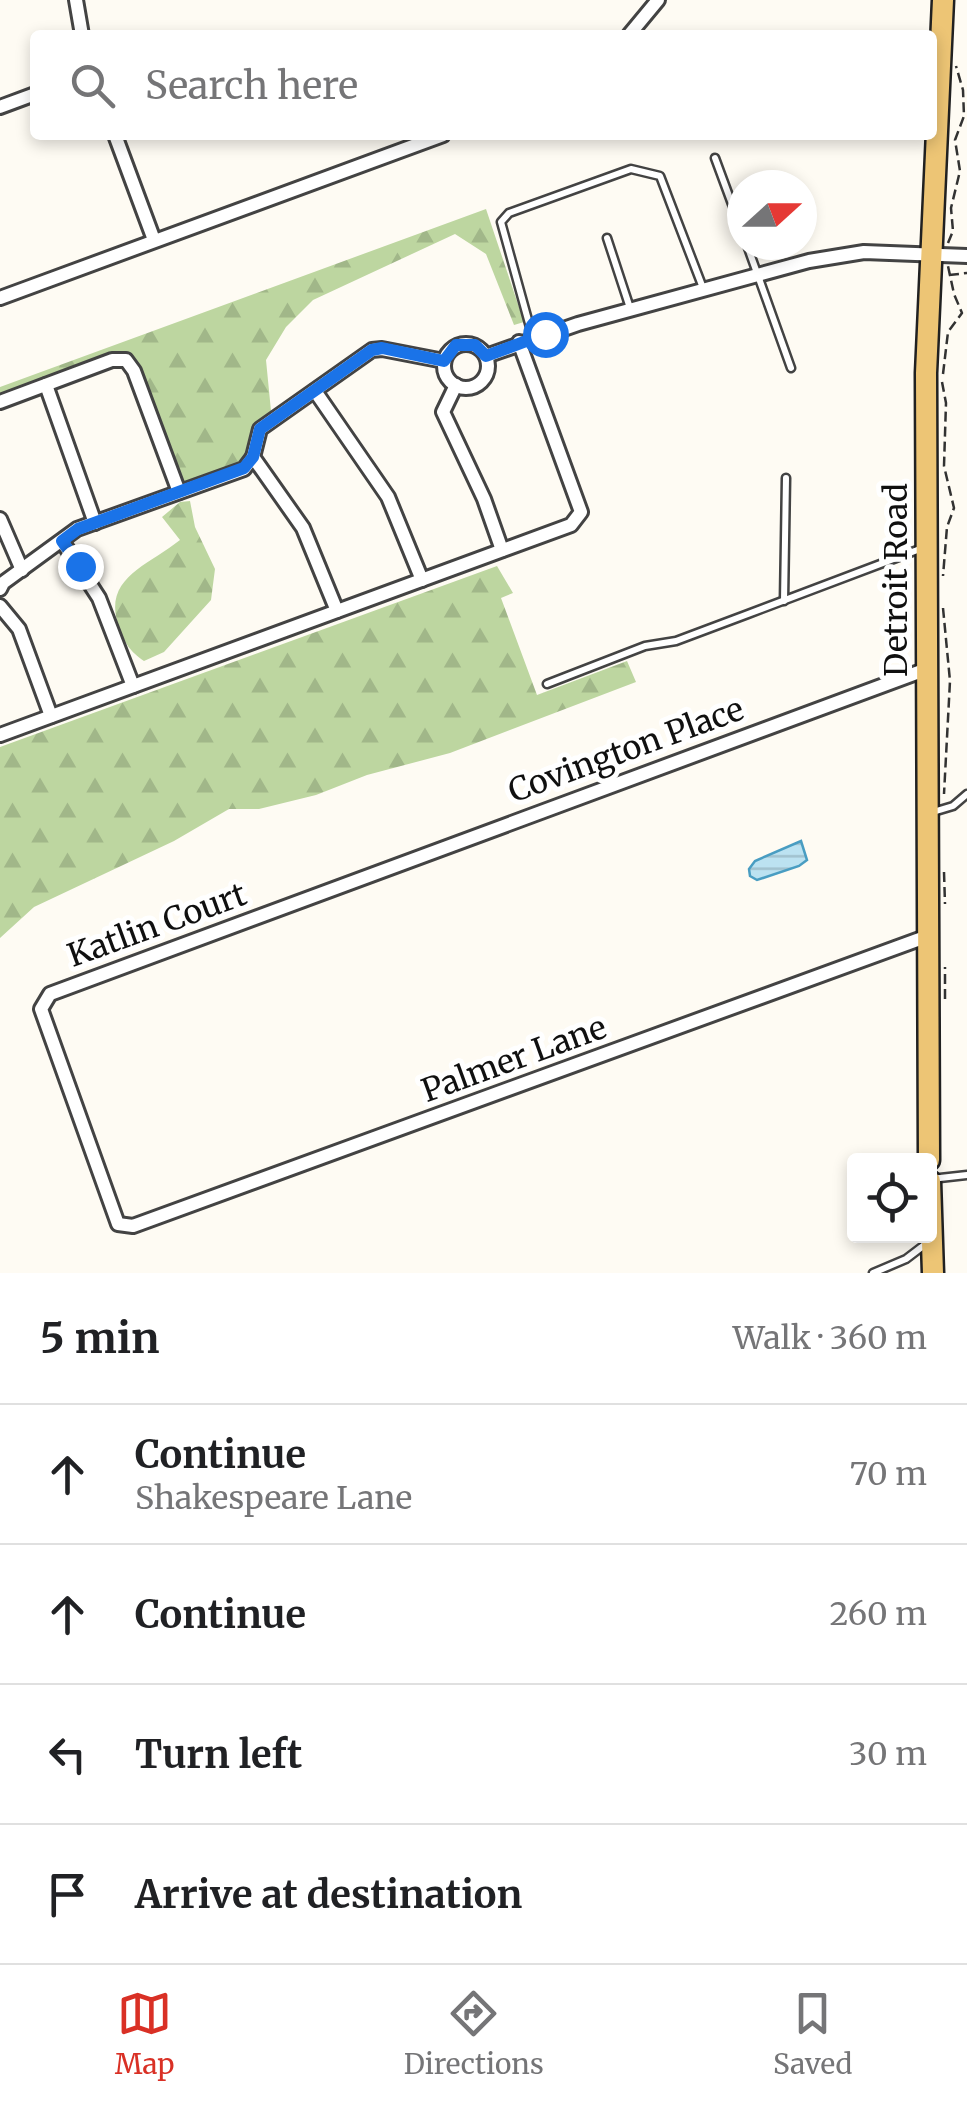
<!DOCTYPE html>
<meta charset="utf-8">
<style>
:root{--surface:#fff;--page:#f6f6f6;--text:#202124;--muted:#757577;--line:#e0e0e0;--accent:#d93025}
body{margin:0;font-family:Merriweather,serif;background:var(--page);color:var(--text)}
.controls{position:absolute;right:30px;bottom:30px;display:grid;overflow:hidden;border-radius:10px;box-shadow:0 5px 15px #0003}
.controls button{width:90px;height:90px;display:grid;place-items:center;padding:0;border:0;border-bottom:2px solid var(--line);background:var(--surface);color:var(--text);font:50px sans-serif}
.compass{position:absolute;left:727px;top:170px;width:90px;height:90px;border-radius:50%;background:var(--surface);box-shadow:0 5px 15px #0003;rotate:69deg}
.stop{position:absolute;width:30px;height:30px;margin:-22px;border:8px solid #1a73e8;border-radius:50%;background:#fff}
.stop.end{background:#1a73e8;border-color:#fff;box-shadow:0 2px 10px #0008}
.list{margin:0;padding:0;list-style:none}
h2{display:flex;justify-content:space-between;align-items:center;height:130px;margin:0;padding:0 40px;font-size:42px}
h2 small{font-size:32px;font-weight:400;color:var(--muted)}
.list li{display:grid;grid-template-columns:65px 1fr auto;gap:30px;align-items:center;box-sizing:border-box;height:140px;padding:0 40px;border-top:2px solid var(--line)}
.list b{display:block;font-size:38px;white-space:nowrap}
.list p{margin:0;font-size:32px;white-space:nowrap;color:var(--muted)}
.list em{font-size:32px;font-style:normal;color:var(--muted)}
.icon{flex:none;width:55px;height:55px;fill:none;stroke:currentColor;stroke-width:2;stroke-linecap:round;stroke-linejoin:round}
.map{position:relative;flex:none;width:967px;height:1273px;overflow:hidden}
.search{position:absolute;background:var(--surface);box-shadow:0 5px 15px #0003;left:30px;right:30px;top:30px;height:110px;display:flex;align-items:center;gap:25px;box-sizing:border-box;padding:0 35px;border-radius:10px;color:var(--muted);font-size:38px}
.sheet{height:690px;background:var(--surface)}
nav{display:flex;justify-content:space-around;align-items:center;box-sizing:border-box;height:140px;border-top:2px solid var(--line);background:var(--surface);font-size:28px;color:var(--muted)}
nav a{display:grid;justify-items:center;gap:5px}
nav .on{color:var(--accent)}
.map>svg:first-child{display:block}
.forest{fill:url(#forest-firs)}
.water{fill:url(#water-rules);stroke:#499dc2;stroke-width:2.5}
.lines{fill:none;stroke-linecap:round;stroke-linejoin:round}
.service-casing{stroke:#434343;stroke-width:11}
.minor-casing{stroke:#434343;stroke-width:18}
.primary-casing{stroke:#212121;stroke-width:25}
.path{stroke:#323232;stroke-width:2.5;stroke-dasharray:10 5;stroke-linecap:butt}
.service{stroke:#fff;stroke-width:6}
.minor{stroke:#fff;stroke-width:12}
.primary{stroke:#edc575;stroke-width:20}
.route{stroke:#1a73e8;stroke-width:12}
.labels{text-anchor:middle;stroke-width:10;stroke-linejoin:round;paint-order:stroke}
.street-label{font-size:32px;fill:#101010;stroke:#fff}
</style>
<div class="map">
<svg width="967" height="1273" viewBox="0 0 967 1273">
<defs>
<pattern id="forest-firs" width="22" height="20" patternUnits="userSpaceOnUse" patternTransform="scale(2.5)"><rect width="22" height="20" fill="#bdd6a0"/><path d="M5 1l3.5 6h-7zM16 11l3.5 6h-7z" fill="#a1b789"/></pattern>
<pattern id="water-rules" width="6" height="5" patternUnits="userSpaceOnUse" patternTransform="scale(2.5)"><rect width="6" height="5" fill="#bce2f1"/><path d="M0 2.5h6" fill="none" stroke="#a1c1ce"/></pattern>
</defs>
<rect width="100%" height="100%" fill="#fefbf3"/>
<!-- forest -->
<g class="forest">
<polygon points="486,209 524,322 514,325 486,254 455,234 313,300 286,327 266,360 271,411 258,426 245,459 181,487 129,357 0,399 0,387"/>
<path d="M190,501L195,527L215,569L211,600L164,652L144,661C130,651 126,645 120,630C100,579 146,567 180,540L162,517L180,502Z"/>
<polygon points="497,566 513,593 501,598 537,695 627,661 636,682 450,753 367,775 316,795 259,809 229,809 174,841 34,907 0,938 0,747"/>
</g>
<!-- water -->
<polygon class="water" points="801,841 807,860 799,866 757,880 750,876 749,869 755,861"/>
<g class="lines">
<defs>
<g id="service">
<polyline points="715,158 742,231"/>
<polyline points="607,238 630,308"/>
<polyline points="747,245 791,368"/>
<polyline points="533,338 501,222 509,213 631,169 660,176 703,288"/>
<polyline points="784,601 786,478"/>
<polyline points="547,684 645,646 676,641 748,614 920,549"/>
<polyline points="933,812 953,806 967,794"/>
<polyline points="931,1179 967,1175"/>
<polyline points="873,1273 906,1259 927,1243"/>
</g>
<g id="minor">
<polyline points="76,0 82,35"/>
<polyline points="629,35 658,0"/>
<polyline points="0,107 35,94"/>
<polyline points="115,135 154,240"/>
<polyline points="0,298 443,135"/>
<circle cx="466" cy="366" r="22"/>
<polyline points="486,356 578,324 809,261 864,252 967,256"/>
<polyline points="46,385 95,523"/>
<polyline points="456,385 443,412 484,499 502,550"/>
<polyline points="315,391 388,497 422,580"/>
<polyline points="0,402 112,360 126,360 134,371 179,492"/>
<polyline points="0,519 22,570"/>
<polyline points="62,541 99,598 133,686"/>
<polyline points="0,589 3,583 77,529 244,469 253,457"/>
<polyline points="0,606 19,629 51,716"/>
<polyline points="337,611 303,528 253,457 260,429 372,350 382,349 444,361"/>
<polyline points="927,669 50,994 41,1009 118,1224 133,1226 928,936"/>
<polyline points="0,735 571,525 581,512 519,342"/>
</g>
<g id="primary">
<polyline points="929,1160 926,373 943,0"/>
<polyline points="930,1181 933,1273"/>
</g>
</defs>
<!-- service casing -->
<use href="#service" class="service-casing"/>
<!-- minor casing -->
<use href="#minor" class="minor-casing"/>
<!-- primary casing -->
<use href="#primary" class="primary-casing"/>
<!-- path -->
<g class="path">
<polyline points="948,243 953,231 951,208 960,171 955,140 964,116 963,90 956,66"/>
<polyline points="949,275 967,273"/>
<polyline points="943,374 948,332 962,313 954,294 948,266"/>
<polyline points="942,382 946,403 944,466 954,508 947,527 943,576"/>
<polyline points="943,608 950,681 944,794"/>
<polyline points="944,872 945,904"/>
<polyline points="945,999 945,967"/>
</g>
<!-- service -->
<use href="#service" class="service"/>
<!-- minor -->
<use href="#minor" class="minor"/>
<!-- primary -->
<use href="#primary" class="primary"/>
</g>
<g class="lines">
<!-- route -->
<polyline class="route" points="80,566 62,541 78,529 244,468 253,457 260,429 372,350 382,348 444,361 456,345 475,345 486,356 545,334"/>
</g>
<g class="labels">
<!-- street labels -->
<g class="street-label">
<text transform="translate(896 580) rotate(-90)" y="11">Detroit Road</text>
<text transform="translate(626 750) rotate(-20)" y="11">Covington Place</text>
<text transform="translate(157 925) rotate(-20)" y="11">Katlin Court</text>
<text transform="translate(514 1059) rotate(-20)" y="11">Palmer Lane</text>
</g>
</g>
</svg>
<div class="controls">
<button><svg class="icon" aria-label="locate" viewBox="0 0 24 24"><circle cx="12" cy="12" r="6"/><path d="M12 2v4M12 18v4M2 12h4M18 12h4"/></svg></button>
</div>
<svg class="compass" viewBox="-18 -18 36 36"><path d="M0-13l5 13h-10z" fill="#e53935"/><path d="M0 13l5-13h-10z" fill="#757577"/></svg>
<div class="stop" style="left:545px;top:334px"></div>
<div class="stop end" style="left:80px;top:566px"></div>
<div class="search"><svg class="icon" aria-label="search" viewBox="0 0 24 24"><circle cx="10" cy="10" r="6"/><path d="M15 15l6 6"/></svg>Search here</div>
</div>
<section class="sheet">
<h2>5 min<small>Walk · 360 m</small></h2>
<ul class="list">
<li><svg class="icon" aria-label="ahead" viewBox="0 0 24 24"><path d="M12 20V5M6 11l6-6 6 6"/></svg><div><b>Continue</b><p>Shakespeare Lane</p></div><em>70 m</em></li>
<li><svg class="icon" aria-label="ahead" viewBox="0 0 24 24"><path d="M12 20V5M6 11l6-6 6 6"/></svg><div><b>Continue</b></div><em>260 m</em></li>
<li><svg class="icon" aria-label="left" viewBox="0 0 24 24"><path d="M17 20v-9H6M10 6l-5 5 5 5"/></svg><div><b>Turn left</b></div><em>30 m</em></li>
<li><svg class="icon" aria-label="arrive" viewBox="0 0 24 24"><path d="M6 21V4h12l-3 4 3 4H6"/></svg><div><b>Arrive at destination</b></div></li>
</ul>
</section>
<nav>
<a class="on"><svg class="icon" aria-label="map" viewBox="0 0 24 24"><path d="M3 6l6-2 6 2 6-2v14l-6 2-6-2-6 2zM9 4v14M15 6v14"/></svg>Map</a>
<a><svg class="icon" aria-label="directions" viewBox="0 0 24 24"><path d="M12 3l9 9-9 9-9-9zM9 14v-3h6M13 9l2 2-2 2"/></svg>Directions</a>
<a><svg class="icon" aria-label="saved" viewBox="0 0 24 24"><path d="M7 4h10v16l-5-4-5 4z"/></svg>Saved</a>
</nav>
